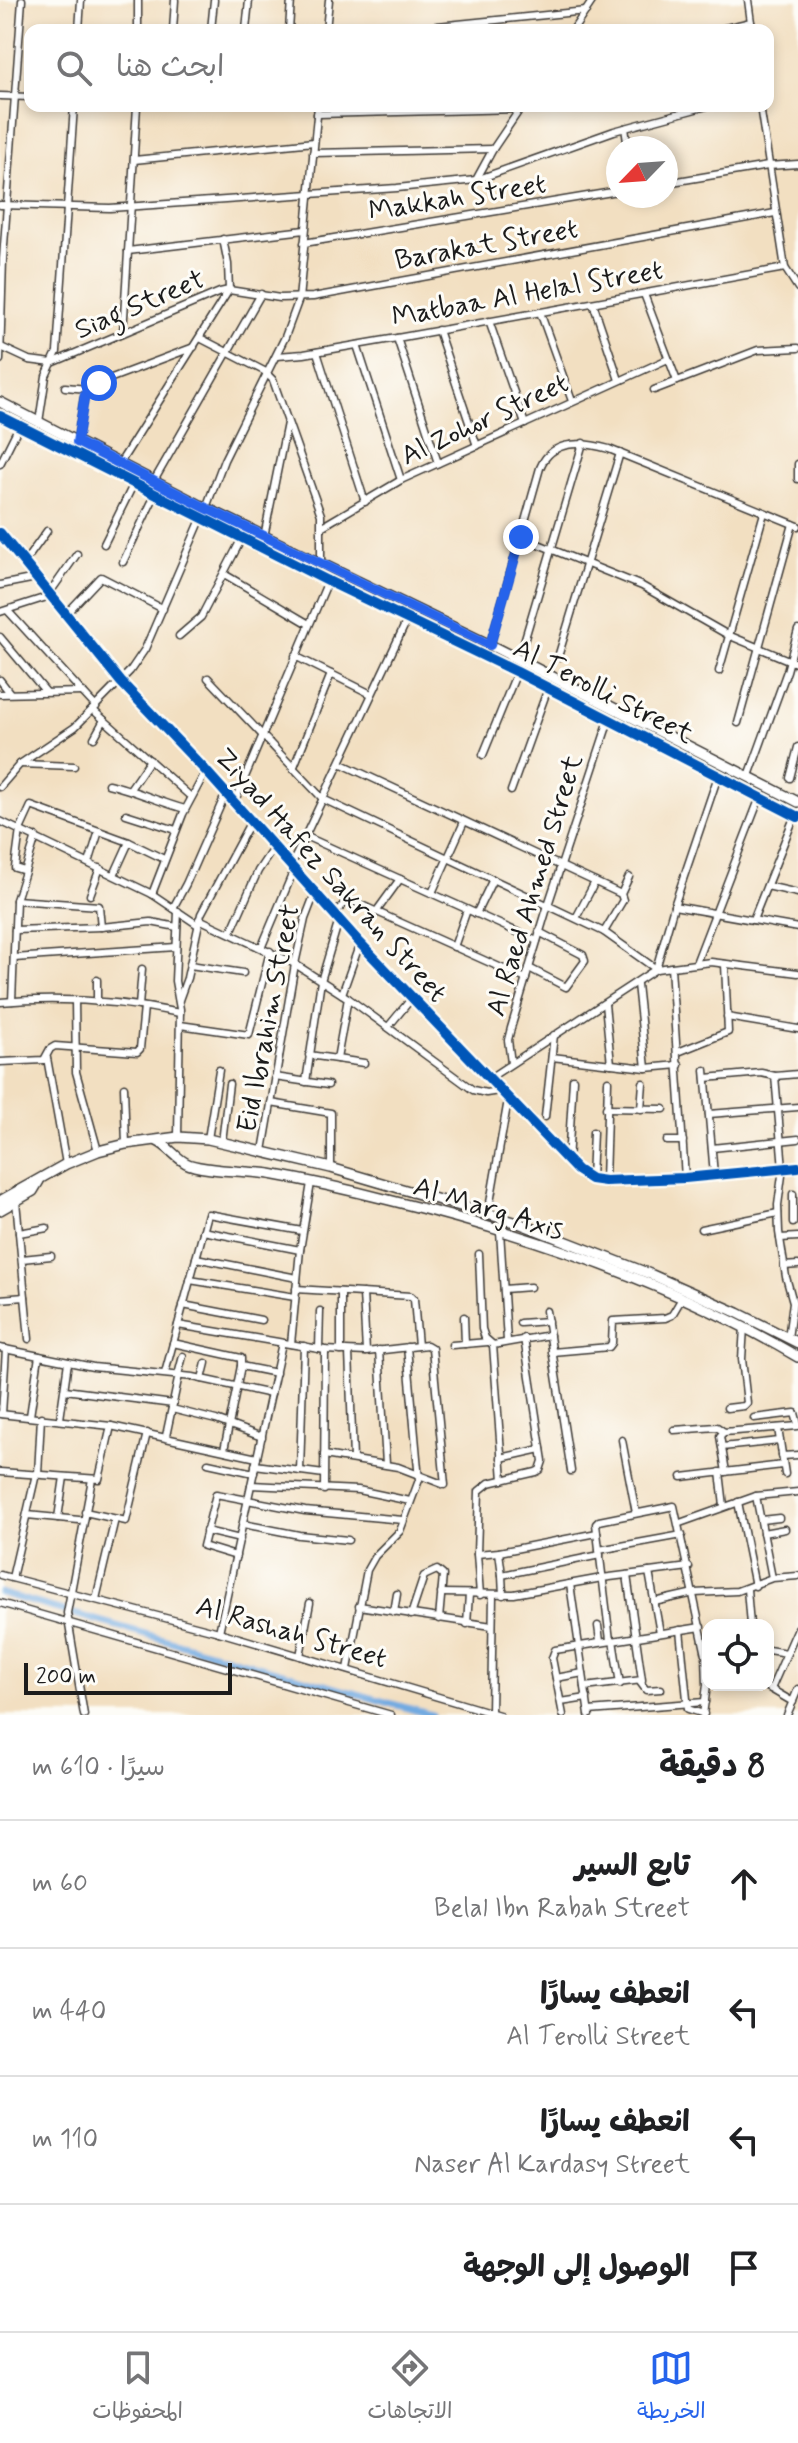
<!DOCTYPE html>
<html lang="ar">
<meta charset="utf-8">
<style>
:root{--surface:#fff;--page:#f6f6f6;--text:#202124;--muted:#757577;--line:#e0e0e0;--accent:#2563eb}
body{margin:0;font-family:Mynerve,"Playpen Sans Arabic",sans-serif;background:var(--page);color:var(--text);direction:rtl}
.controls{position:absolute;right:24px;bottom:24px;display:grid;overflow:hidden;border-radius:16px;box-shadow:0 4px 12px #0003}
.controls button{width:72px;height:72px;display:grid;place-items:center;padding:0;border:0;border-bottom:2px solid var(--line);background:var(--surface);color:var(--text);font:40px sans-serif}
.compass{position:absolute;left:606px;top:136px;width:72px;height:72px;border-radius:50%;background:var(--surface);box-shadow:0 4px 12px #0003;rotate:245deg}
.scale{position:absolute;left:24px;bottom:20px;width:208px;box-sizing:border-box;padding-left:8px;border:4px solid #1c1c1c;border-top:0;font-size:22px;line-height:28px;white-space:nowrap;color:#1c1c1c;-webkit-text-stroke:6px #fdfcf7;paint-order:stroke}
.stop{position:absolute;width:24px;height:24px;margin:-18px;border:6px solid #2563eb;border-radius:50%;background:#fff}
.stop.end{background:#2563eb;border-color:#fff;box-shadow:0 2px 8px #0008}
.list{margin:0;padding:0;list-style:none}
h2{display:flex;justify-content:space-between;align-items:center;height:104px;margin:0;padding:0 32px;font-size:34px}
h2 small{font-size:26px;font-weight:400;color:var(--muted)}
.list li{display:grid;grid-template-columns:52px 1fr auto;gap:24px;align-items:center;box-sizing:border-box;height:128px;padding:0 32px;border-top:2px solid var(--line)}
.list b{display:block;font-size:30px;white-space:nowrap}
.list p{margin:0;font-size:26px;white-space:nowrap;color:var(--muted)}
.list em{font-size:26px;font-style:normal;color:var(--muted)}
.icon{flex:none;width:44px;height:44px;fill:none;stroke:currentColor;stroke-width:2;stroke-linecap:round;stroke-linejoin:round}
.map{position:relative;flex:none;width:798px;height:1715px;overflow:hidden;direction:ltr}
.search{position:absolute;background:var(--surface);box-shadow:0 4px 12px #0003;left:24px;right:24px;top:24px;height:88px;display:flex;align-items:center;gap:20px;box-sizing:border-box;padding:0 28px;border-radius:16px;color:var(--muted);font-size:30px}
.sheet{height:616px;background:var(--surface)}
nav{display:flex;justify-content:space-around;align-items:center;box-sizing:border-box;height:112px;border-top:2px solid var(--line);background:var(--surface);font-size:22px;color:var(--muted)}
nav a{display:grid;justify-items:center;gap:4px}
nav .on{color:var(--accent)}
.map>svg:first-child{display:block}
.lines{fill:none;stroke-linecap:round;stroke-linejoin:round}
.canal{stroke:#72aae1;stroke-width:7}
.street-casing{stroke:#3c3935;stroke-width:9}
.secondary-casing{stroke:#3c3935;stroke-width:12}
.street{stroke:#fff;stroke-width:6}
.secondary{stroke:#fff;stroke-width:9}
.cycleway-casing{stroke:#fdfcf7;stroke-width:15}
.cycleway{stroke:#0057b8;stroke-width:10}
.route{stroke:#2563eb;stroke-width:10}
.labels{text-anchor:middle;stroke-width:6;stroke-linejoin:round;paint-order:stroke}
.street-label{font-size:28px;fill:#1c1c1c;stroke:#fdfcf7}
</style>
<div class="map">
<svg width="798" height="1715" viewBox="0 0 798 1715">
<rect width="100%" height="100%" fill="#fdfcf7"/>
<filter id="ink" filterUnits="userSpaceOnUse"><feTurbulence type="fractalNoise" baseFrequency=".0125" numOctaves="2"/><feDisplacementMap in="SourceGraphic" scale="16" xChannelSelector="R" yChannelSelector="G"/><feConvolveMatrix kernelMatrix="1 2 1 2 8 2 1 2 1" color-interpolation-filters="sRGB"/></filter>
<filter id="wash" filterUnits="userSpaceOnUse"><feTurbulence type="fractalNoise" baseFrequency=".006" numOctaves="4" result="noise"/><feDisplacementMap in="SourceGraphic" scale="32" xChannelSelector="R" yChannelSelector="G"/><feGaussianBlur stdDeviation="1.8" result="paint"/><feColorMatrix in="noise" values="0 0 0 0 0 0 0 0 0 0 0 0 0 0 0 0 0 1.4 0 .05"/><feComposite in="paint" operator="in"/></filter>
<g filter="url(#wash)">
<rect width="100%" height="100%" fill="#f2dfc1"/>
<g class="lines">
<!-- canal -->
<polyline class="canal" points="0,1593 432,1715"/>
</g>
</g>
<g filter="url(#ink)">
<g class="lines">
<defs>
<g id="street">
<polyline points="138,0 138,30"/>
<polyline points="748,0 752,30"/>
<polyline points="79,30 81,0"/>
<polyline points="173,30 175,0"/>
<polyline points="211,30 214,0"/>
<polyline points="246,30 249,0"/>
<polyline points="289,30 291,0"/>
<polyline points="326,30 329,0"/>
<polyline points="398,30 586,11"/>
<polyline points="573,30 593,0"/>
<polyline points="717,30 751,22"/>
<polyline points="0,96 30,97"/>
<polyline points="760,106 785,268 798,288"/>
<polyline points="317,114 520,109"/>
<polyline points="625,128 628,148"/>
<polyline points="313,153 493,149"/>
<polyline points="134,160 314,142"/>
<polyline points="476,180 493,149 520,109"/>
<polyline points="666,183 768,166 798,164"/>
<polyline points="0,205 110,208 397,188 476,180 614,131 707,106"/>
<polyline points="304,243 618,191"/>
<polyline points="128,251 305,230"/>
<polyline points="644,294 677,381"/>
<polyline points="593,303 619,380"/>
<polyline points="540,312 572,401"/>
<polyline points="489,321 525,424"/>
<polyline points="438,330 477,446"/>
<polyline points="123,333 137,106"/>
<polyline points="200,338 264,371 273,380 321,515 321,563"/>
<polyline points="397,338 438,463"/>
<polyline points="357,345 401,480"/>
<polyline points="1,347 29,360 52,363 220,292 229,290 280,298 313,297 775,213"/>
<polyline points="317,352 365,502"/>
<polyline points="277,356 304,354 397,338 785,268"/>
<polyline points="0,360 3,259 22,0"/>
<polyline points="65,387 88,389"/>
<polyline points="654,390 758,350 798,348"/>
<polyline points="39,422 46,376 57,352 74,106"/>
<polyline points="77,442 84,398 93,385 194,347"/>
<polyline points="120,463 229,290 228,264 223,239"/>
<polyline points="0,464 19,426"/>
<polyline points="798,464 798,479"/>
<polyline points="154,481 261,294"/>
<polyline points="206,508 224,460 285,337 299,299 318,106"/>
<polyline points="323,526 401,480 668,359"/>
<polyline points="0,533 121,682 206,771 360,943 577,1170 591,1179 605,1181 685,1178 798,1167"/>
<polyline points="264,537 287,423"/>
<polyline points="521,537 642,586 728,635 798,664"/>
<polyline points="104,544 134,483"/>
<polyline points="123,562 156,493"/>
<polyline points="24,563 47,531"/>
<polyline points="224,574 309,624"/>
<polyline points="0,585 36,578"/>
<polyline points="49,594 77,554"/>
<polyline points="8,611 96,707"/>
<polyline points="0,612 50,596"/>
<polyline points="66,614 101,577 163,609"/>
<polyline points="179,636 201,617 242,538"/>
<polyline points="0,637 46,692"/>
<path d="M490,645L540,468C552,438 584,442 609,449L798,526"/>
<polyline points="523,645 583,443"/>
<polyline points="295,656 371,694"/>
<polyline points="558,657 620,453"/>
<polyline points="719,671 764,513"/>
<polyline points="208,678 323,799 604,932 656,969 711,962 798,973"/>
<polyline points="0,680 10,693"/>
<polyline points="0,694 83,692"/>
<polyline points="93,710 191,797"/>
<polyline points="738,723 793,524"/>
<polyline points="94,738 104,720"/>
<polyline points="483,755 517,672"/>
<polyline points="340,763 621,894 623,900 604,932"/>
<polyline points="20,764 74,766"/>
<polyline points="293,769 331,674"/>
<polyline points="749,776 787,671 798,630"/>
<polyline points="790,778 798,747"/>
<path d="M108,784C135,790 159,802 185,809"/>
<polyline points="0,787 20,764 75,727 130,671 145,649 202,517"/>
<polyline points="130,789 150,760"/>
<polyline points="511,791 548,688"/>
<polyline points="234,803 328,581"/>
<polyline points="126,814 176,830"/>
<polyline points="0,821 152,894 198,925"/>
<polyline points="305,836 537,941"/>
<polyline points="89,863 99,831"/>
<polyline points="291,866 408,618"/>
<polyline points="25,871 15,868 20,830 31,806 129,842 164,859"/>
<polyline points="114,875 129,842"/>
<polyline points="767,886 798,893"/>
<polyline points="432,893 464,822"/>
<polyline points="152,894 183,814 206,771"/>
<polyline points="621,894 629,877"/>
<polyline points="90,895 100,868"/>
<polyline points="16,900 99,906 101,927"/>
<polyline points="674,906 798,928"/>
<polyline points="173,908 186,884 226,793"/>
<polyline points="376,912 400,879"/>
<polyline points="334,914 346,902 355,902 526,979"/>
<polyline points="476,914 493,879"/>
<polyline points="576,918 595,882"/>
<polyline points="199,919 295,964 348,998 473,1090 486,1093 499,1091"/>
<polyline points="753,920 795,815"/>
<polyline points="15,930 101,927 151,922 177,927"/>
<polyline points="231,932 258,871 274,847"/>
<polyline points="262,946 294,870"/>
<polyline points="454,947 467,910"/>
<polyline points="14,958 176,947"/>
<polyline points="696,963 760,797"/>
<polyline points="190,965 243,973"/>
<polyline points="671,967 685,1178"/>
<polyline points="529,968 566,987 585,961 583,955 539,932"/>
<polyline points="637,984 646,1068"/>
<polyline points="342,994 360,943"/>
<polyline points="75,1000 76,1072 98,1151"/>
<polyline points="179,1000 187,978 201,914 251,821"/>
<polyline points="12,1001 16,900 36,837"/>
<path d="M0,1002C60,997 121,1001 180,1013"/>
<polyline points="97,1002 97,980"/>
<polyline points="605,1004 611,1064"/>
<polyline points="139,1006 142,969"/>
<polyline points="727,1017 798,1029"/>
<polyline points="180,1025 249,1035 270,951"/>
<polyline points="388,1027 412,998"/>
<polyline points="678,1052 728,1032 725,964"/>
<polyline points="309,1055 364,1063"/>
<polyline points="552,1057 646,1068 679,1065"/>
<polyline points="47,1058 66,1164"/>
<polyline points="337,1059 348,998"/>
<polyline points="0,1062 44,1060 50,1049 55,1046 137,1052 140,1049 144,1007"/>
<polyline points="511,1063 508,1040 511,1028 548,905 609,720"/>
<polyline points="705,1070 714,1175"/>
<polyline points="775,1076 783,1168 778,1205 779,1232 786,1277 793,1302 788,1338"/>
<polyline points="275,1077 328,1085"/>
<polyline points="706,1078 761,1073 775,1076 798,1074"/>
<polyline points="488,1079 656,969 674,906 718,776"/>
<polyline points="306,1082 321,981 339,920"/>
<polyline points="124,1087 126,1144"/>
<polyline points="271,1103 331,1113 331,1168"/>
<polyline points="606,1108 664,1109"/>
<polyline points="641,1109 643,1083"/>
<polyline points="709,1114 798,1107"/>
<polyline points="545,1117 554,1035"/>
<polyline points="178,1137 180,1009 175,981 178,911"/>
<polyline points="208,1139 219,1070"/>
<polyline points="667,1141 683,1141"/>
<polyline points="222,1142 229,1084"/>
<polyline points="712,1148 798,1139"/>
<polyline points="263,1151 295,964 305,919 315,893"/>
<polyline points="568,1162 573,1079"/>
<polyline points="591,1179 593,1132"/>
<polyline points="605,1181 608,1081"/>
<polyline points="793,1194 793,1223"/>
<polyline points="16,1201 29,1339"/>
<polyline points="488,1214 508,1100"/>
<polyline points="701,1229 778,1213"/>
<polyline points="203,1231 300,1250"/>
<polyline points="500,1231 507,1341"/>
<polyline points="19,1233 47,1228"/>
<polyline points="780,1238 798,1237"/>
<polyline points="479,1254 482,1329 485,1338 493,1345"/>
<polyline points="196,1258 297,1278"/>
<polyline points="22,1259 51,1256"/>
<polyline points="784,1266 798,1265"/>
<polyline points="190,1280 295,1297"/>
<polyline points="296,1289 411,1296 414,1299 418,1346"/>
<polyline points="504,1289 530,1287"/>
<polyline points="341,1292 341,1351"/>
<polyline points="363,1293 366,1352"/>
<polyline points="0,1299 25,1297"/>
<polyline points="183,1305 261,1320"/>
<polyline points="546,1311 571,1471"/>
<polyline points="464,1317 465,1344"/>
<polyline points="520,1323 548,1321"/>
<polyline points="178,1325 325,1350 366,1352 427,1345 432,1348 445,1485 398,1467 324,1455"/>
<polyline points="173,1343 241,1358 241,1366 276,1373"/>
<polyline points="291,1344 300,1250 311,1183"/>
<polyline points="452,1345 488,1342"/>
<polyline points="0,1348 93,1367 193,1377 271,1394"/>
<polyline points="319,1349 320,1311"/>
<polyline points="379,1350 386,1464"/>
<polyline points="349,1352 353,1459"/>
<polyline points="552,1352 609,1347 612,1343 613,1321 665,1318 672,1315 682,1298"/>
<polyline points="165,1373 208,1214 302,1231"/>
<polyline points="178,1375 183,1356"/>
<polyline points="202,1379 206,1363"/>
<polyline points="65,1390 173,1404"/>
<polyline points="727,1408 744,1406 747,1403 742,1359 744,1327"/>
<polyline points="172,1409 216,1420 262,1437"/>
<polyline points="0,1414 111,1426 257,1458"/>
<polyline points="2,1414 6,1349"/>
<polyline points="30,1416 39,1356"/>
<polyline points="754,1418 795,1413 798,1424"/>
<polyline points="60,1419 68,1362"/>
<polyline points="778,1428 785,1474"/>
<polyline points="674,1430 717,1427 724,1432 798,1426"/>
<polyline points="724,1432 720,1436 726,1472"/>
<polyline points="166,1436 179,1375"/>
<polyline points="622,1440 636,1513"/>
<polyline points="722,1447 780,1441"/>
<polyline points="224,1450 241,1366"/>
<polyline points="782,1456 798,1455"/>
<polyline points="501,1458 541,1449"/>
<polyline points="208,1463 254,1473"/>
<polyline points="255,1465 324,1474"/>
<polyline points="300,1471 304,1346"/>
<polyline points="0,1472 99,1479 111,1426"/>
<polyline points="720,1472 724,1506"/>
<polyline points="38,1474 41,1417"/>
<polyline points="682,1477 783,1465"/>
<polyline points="503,1480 493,1345 550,1335"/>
<polyline points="251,1485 358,1490 410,1501"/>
<polyline points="324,1490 325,1350"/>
<polyline points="756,1496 772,1578"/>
<polyline points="738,1502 755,1586"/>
<polyline points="85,1512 126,1521 147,1433"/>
<polyline points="27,1515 79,1520"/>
<polyline points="58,1518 64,1477"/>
<polyline points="761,1520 779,1518"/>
<polyline points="680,1523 756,1496 798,1492"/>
<polyline points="243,1524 299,1535 348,1540"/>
<polyline points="206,1531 240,1539"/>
<polyline points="763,1533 785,1529"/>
<polyline points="599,1550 682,1535"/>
<polyline points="499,1552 502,1575"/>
<polyline points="477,1554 499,1552 597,1533"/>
<polyline points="236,1556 203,1546 216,1494 305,1511 403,1520"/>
<polyline points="649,1572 660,1633"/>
<polyline points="0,1575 219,1632 499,1715"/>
<polyline points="12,1578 36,1474"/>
<polyline points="570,1584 589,1715"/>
<polyline points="747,1589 750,1625"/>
<polyline points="441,1593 514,1594 602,1578 689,1567"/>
<polyline points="480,1595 477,1554 479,1491 489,1483 536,1472 540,1470 543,1461 524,1338"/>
<polyline points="503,1595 502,1575 600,1555"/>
<polyline points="96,1599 115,1519"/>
<polyline points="654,1602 694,1593 737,1591 772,1578 798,1576"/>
<polyline points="0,1603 391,1715"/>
<polyline points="359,1606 492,1626"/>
<polyline points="394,1612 397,1594"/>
<polyline points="411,1615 424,1576 437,1570 443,1575 439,1619"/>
<polyline points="467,1624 469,1594"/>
<polyline points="598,1626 600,1641"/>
<polyline points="680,1630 688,1709 704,1714"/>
<polyline points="219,1632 282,1343"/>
<polyline points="610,1640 596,1524 599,1521 674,1506 706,1655 707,1685 703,1715"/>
<polyline points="613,1640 620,1684"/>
<polyline points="768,1650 787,1653"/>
<polyline points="300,1656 310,1603"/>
<polyline points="348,1669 367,1570 375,1556 400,1531 419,1480 407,1347"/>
<polyline points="556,1678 583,1673"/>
<polyline points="640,1682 646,1690 661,1689"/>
<polyline points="764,1685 793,1702"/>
<polyline points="585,1687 642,1680 627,1575"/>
<polyline points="771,1689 798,1628"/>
<polyline points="561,1702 587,1698"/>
<polyline points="589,1711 705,1702"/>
<polyline points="491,1712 493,1595"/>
<polyline points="84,1715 67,1613 92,1479"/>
<polyline points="563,1715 552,1658 555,1650 701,1627"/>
<polyline points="787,1715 798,1689"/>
</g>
<g id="secondary">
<polyline points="0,402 206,508 490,645 798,802"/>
<polyline points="0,416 328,581 517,672 798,817"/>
<path d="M157,1141C168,1146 175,1157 186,1163C200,1171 251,1171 270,1174C310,1181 350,1190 389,1200C528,1234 675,1285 798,1357"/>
<polyline points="0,1201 66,1164 98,1151 126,1144 178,1137 208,1139 331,1168 521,1224 650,1274 738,1313 798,1343"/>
<polyline points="0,1210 33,1191 39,1181"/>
</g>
</defs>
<!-- street casing -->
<use href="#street" class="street-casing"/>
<!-- secondary casing -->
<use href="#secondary" class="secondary-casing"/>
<!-- street -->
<use href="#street" class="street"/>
<!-- secondary -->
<use href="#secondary" class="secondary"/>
<defs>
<g id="cycleway">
<polyline points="0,416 328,581 517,672 798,817"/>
<polyline points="0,533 121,682 206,771 360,943 577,1170 591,1179 605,1181 685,1178 798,1167"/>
</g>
</defs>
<!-- cycleway casing -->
<use href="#cycleway" class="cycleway-casing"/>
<!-- cycleway -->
<use href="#cycleway" class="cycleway"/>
</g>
</g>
<g class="lines" filter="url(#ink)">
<!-- route -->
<polyline class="route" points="99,383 85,394 77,442 206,508 490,645 521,537"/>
</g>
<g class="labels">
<!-- street labels -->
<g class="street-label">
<text transform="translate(457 196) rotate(-9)" y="10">Makkah Street</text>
<text transform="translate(486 243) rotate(-10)" y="10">Barakat Street</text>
<text transform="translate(527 292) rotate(-10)" y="10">Matbaa Al Helal Street</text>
<text transform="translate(139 303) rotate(-23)" y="10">Siag Street</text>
<text transform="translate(484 418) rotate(-25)" y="10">Al Zohor Street</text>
<text transform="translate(604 690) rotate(27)" y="10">Al Terolli Street</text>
<text transform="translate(332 874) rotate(48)" y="10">Ziyad Hafez Sakran Street</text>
<text transform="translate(533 885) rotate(-73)" y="10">Al Raed Ahmed Street</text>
<text transform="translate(267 1018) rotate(-79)" y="10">Eid Ibrahim Street</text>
<text transform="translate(489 1207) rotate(17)" y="10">Al Marg Axis</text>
<text transform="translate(292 1631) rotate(16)" y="10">Al Rashah Street</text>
</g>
</g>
</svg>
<div class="controls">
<button><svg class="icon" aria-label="locate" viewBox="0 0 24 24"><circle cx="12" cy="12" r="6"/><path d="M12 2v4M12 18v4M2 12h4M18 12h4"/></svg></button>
</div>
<svg class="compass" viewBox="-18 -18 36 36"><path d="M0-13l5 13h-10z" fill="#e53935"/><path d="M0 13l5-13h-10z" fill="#757577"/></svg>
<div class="scale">200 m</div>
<div class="stop" style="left:99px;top:383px"></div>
<div class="stop end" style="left:521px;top:537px"></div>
<div class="search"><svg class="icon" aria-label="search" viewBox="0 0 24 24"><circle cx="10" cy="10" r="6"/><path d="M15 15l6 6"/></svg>ابحث هنا</div>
</div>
<section class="sheet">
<h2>8 دقيقة<small>سيرًا · 610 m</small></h2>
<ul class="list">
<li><svg class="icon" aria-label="ahead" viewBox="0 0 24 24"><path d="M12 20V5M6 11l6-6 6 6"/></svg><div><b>تابع السير</b><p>Belal Ibn Rabah Street</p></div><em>60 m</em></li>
<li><svg class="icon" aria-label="left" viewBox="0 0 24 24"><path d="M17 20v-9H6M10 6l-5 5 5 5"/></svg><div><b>انعطف يسارًا</b><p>Al Terolli Street</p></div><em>440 m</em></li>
<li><svg class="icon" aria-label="left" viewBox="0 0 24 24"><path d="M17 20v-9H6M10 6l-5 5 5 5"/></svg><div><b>انعطف يسارًا</b><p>Naser Al Kardasy Street</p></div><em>110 m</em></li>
<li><svg class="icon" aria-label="arrive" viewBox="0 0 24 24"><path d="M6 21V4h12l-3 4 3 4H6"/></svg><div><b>الوصول إلى الوجهة</b></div></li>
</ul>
</section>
<nav>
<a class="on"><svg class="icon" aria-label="map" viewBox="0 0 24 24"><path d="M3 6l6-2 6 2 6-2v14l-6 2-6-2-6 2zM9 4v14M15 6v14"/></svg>الخريطة</a>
<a><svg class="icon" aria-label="directions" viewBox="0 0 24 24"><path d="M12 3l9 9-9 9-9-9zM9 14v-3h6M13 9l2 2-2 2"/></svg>الاتجاهات</a>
<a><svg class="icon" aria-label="saved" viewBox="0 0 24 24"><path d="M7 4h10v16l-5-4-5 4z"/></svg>المحفوظات</a>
</nav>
